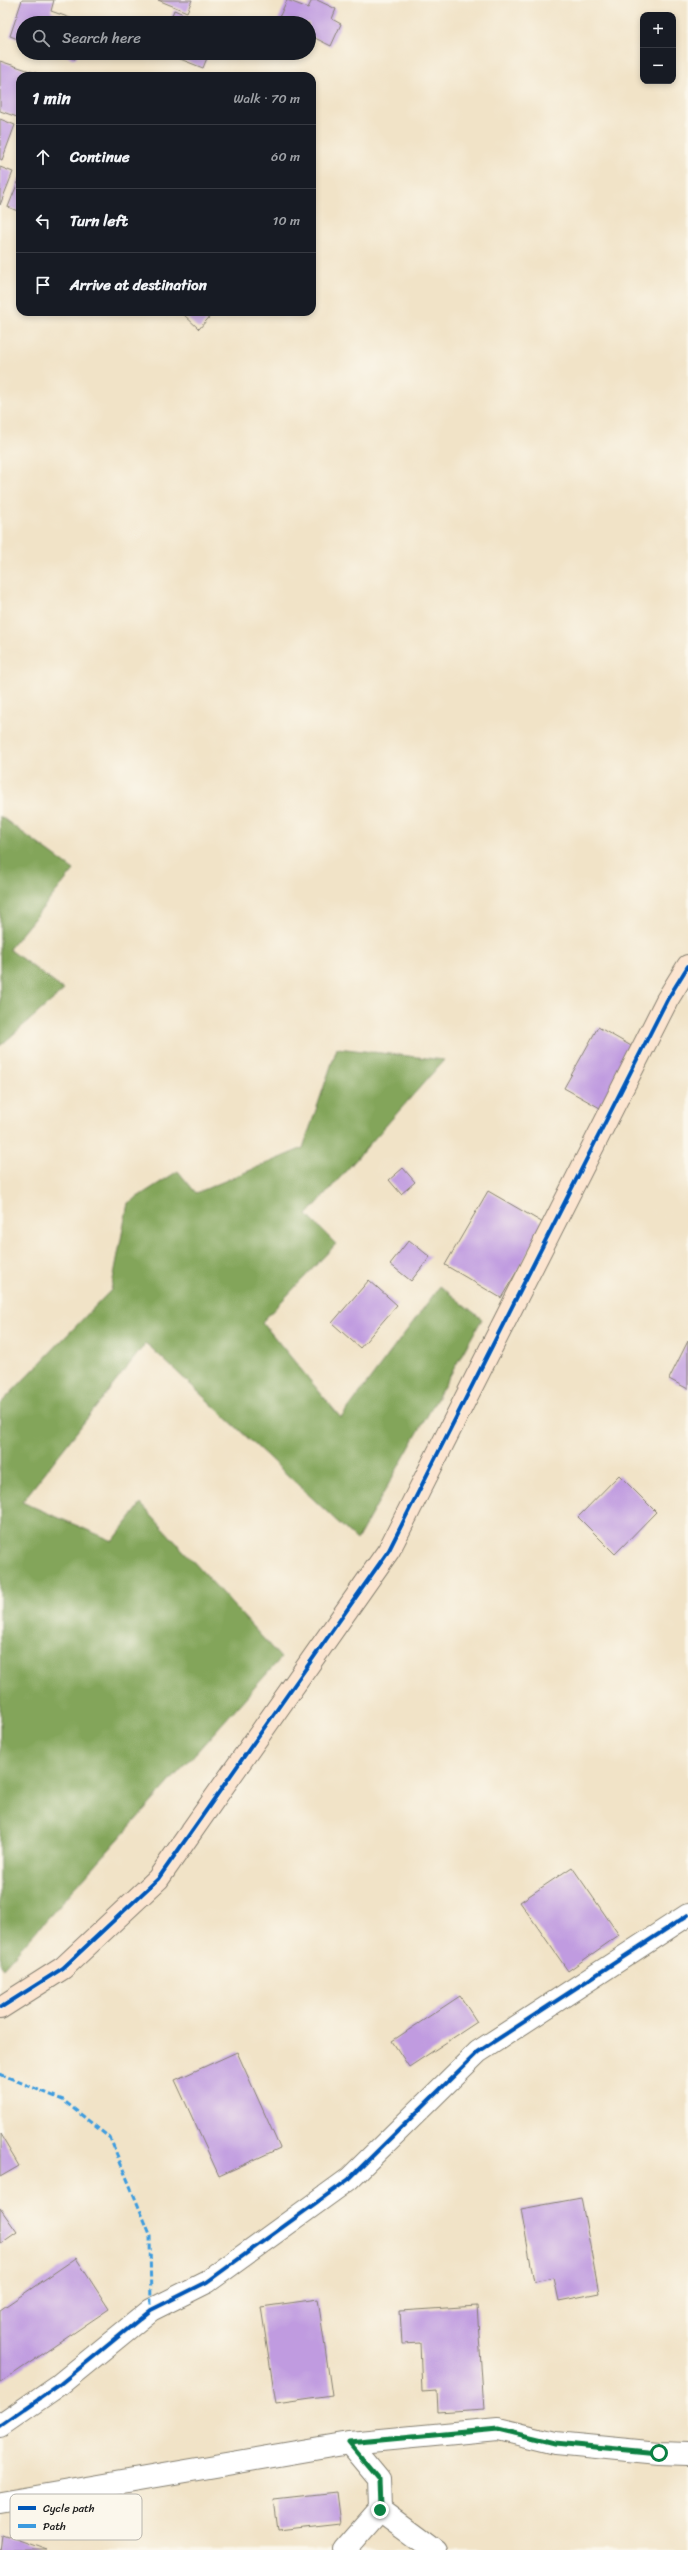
<!DOCTYPE html>
<meta charset="utf-8">
<style>
:root{--surface:#171b24;--page:#20242c;--text:#f1f3f6;--muted:#9ea1a6;--line:#363941}
body{margin:0;font-family:Sriracha,sans-serif;background:var(--page);color:var(--text)}
.controls{position:absolute;right:12px;top:12px;display:grid;overflow:hidden;border-radius:8px;box-shadow:0 2px 6px #0003}
.controls button{width:36px;height:36px;display:grid;place-items:center;padding:0;border:0;border-bottom:1px solid var(--line);background:var(--surface);color:var(--text);font:20px sans-serif}
.stop{position:absolute;width:12px;height:12px;margin:-9px;border:3px solid #0b8043;border-radius:50%;background:#fff}
.stop.end{background:#0b8043;border-color:#fff;box-shadow:0 1px 4px #0008}
.list{margin:0;padding:0;list-style:none}
h2{display:flex;justify-content:space-between;align-items:center;height:52px;margin:0;padding:0 16px;font-size:17px}
h2 small{font-size:13px;font-weight:400;color:var(--muted)}
.list li{display:grid;grid-template-columns:26px 1fr auto;gap:12px;align-items:center;box-sizing:border-box;height:64px;padding:0 16px;border-top:1px solid var(--line)}
.list b{display:block;font-size:15px;white-space:nowrap}
.list em{font-size:13px;font-style:normal;color:var(--muted)}
.icon{flex:none;width:22px;height:22px;fill:none;stroke:currentColor;stroke-width:2;stroke-linecap:round;stroke-linejoin:round}
.map{position:relative;flex:none;width:688px;height:2550px;overflow:hidden}
.search{position:absolute;background:var(--surface);box-shadow:0 2px 6px #0003;left:16px;top:16px;width:300px;height:44px;display:flex;align-items:center;gap:10px;box-sizing:border-box;padding:0 14px;border-radius:22px;color:var(--muted);font-size:15px}
.panel{position:absolute;background:var(--surface);box-shadow:0 2px 6px #0003;left:16px;top:72px;width:300px;height:244px;border-radius:12px}
.map>svg:first-child{display:block}
.forest{fill:#83a55a;stroke:#50603b}
.building{fill:#c09be0}
.lines{fill:none;stroke-linecap:round;stroke-linejoin:round}
.street-casing{stroke:#868072;stroke-width:24}
.secondary-casing{stroke:#868072;stroke-width:24}
.street{stroke:#fff;stroke-width:22}
.secondary{stroke:#fce5d0;stroke-width:22}
.quiet{stroke:#3c9bdf;stroke-width:3;stroke-dasharray:6 3;stroke-linecap:butt}
.cycleway-casing{stroke:#fbf7ec;stroke-width:6}
.cycleway{stroke:#0057b8;stroke-width:4}
.route{stroke:#0b8043;stroke-width:5}
.key{fill:#fbf7ec;stroke:#b8b5ae;stroke-width:1}
.key-label{font-size:11px;fill:#1c1c1c}
</style>
<div class="map">
<svg width="688" height="2550" viewBox="0 0 688 2550">
<rect width="100%" height="100%" fill="#fbf7ec"/>
<filter id="ink" filterUnits="userSpaceOnUse"><feTurbulence type="fractalNoise" baseFrequency=".025" numOctaves="2"/><feDisplacementMap in="SourceGraphic" scale="8" xChannelSelector="R" yChannelSelector="G"/><feConvolveMatrix kernelMatrix="1 2 1 2 8 2 1 2 1" color-interpolation-filters="sRGB"/></filter>
<filter id="wash" filterUnits="userSpaceOnUse"><feTurbulence type="fractalNoise" baseFrequency=".012" numOctaves="4" result="noise"/><feDisplacementMap in="SourceGraphic" scale="16" xChannelSelector="R" yChannelSelector="G"/><feGaussianBlur stdDeviation="0.9" result="paint"/><feColorMatrix in="noise" values="0 0 0 0 0 0 0 0 0 0 0 0 0 0 0 0 0 1.4 0 .05"/><feComposite in="paint" operator="in"/></filter>
<g filter="url(#wash)">
<rect width="100%" height="100%" fill="#f1e3c7"/>
<!-- forest -->
<g class="forest">
<polygon points="0,816 74,870 9,949 64,990 0,1046"/>
<polygon points="337,1048 444,1060 307,1215 336,1244 262,1322 341,1418 440,1286 482,1319 357,1540 146,1343 22,1502 113,1541 141,1504 281,1658 3,1968 0,1964 0,1404 111,1290 128,1203 178,1171 196,1193 303,1148"/>
</g>
<g id="blocks">
<!-- building -->
<g class="building">
<polygon points="22,0 54,0 51,11 84,23 23,23 23,41 10,36"/>
<polygon points="158,0 192,0 187,12"/>
<polygon points="287,0 308,8 312,0 317,0 336,9 332,19 341,24 331,46 309,35 309,23 283,23 278,20"/>
<polygon points="174,10 206,23 169,23"/>
<polygon points="58,53 78,53 75,59"/>
<polygon points="165,53 209,53 203,68"/>
<polygon points="0,61 45,76 20,76 20,118 0,111"/>
<polygon points="0,119 15,125 2,160 0,159"/>
<polygon points="0,167 13,172 0,205"/>
<polygon points="20,177 20,212 8,207"/>
<polygon points="181,312 214,312 199,329"/>
<polygon points="598,1027 633,1047 600,1108 564,1088"/>
<polygon points="403,1168 415,1182 401,1194 389,1180"/>
<polygon points="488,1191 545,1224 501,1298 445,1265"/>
<polygon points="409,1240 430,1257 411,1281 390,1264"/>
<polygon points="369,1280 397,1305 360,1348 332,1323"/>
<polygon points="688,1341 688,1389 669,1379"/>
<polygon points="619,1475 656,1512 615,1554 578,1517"/>
<polygon points="572,1867 619,1935 568,1971 520,1902"/>
<polygon points="460,1996 477,2022 409,2067 392,2041"/>
<polygon points="237,2052 280,2148 219,2176 175,2080"/>
<polygon points="0,2134 19,2166 0,2177"/>
<polygon points="581,2198 599,2293 559,2301 554,2278 534,2282 521,2209"/>
<polygon points="0,2208 17,2232 0,2244"/>
<polygon points="76,2258 109,2309 0,2383 0,2310"/>
<polygon points="318,2299 332,2396 276,2404 261,2307"/>
<polygon points="477,2306 484,2409 438,2412 437,2391 422,2392 420,2343 402,2344 400,2311"/>
<polygon points="337,2492 341,2524 278,2531 274,2499"/>
<polygon points="2,2534 47,2550 0,2550"/>
</g>
</g>
</g>
<g filter="url(#ink)">
<use href="#blocks" fill-opacity="0" stroke="#868072" stroke-width="1"/>
<g class="lines">
<defs>
<g id="street">
<polyline points="0,2426 59,2385 151,2310 207,2282 349,2179 478,2052 688,1915"/>
<polyline points="0,2503 349,2443 498,2429 555,2443 659,2453 688,2454"/>
<polyline points="380,2510 434,2550"/>
<polyline points="345,2550 380,2510 379,2479 349,2443"/>
</g>
<polyline id="secondary" points="0,2008 63,1968 158,1879 389,1550 667,1000 688,966"/>
</defs>
<!-- street casing -->
<use href="#street" class="street-casing"/>
<!-- secondary casing -->
<use href="#secondary" class="secondary-casing"/>
<!-- street -->
<use href="#street" class="street"/>
<!-- secondary -->
<use href="#secondary" class="secondary"/>
<!-- quiet -->
<polyline class="quiet" points="0,2074 63,2100 110,2138 150,2234 151,2310"/>
<defs>
<g id="cycleway">
<polyline points="0,2008 63,1968 158,1879 389,1550 667,1000 688,966"/>
<polyline points="0,2426 59,2385 151,2310 207,2282 349,2179 478,2052 688,1915"/>
</g>
</defs>
<!-- cycleway casing -->
<use href="#cycleway" class="cycleway-casing"/>
<!-- cycleway -->
<use href="#cycleway" class="cycleway"/>
</g>
</g>
<g class="lines" filter="url(#ink)">
<!-- route -->
<polyline class="route" points="380,2510 379,2479 349,2443 498,2429 555,2443 659,2453"/>
</g>
<!-- legend -->
<rect x="10" y="2494" width="132" height="46" rx="6" class="key"/>
<rect x="18" y="2506" width="18" height="4" fill="#0057b8"/>
<rect x="18" y="2524" width="18" height="4" fill="#3c9bdf"/>
<g class="key-label">
<text x="43" y="2512">Cycle path</text>
<text x="43" y="2530">Path</text>
</g>
</svg>
<div class="controls">
<button>+</button>
<button>−</button>
</div>
<div class="stop" style="left:659px;top:2453px"></div>
<div class="stop end" style="left:380px;top:2510px"></div>
<div class="search"><svg class="icon" aria-label="search" viewBox="0 0 24 24"><circle cx="10" cy="10" r="6"/><path d="M15 15l6 6"/></svg>Search here</div>
<section class="panel">
<h2>1 min<small>Walk · 70 m</small></h2>
<ul class="list">
<li><svg class="icon" aria-label="ahead" viewBox="0 0 24 24"><path d="M12 20V5M6 11l6-6 6 6"/></svg><div><b>Continue</b></div><em>60 m</em></li>
<li><svg class="icon" aria-label="left" viewBox="0 0 24 24"><path d="M17 20v-9H6M10 6l-5 5 5 5"/></svg><div><b>Turn left</b></div><em>10 m</em></li>
<li><svg class="icon" aria-label="arrive" viewBox="0 0 24 24"><path d="M6 21V4h12l-3 4 3 4H6"/></svg><div><b>Arrive at destination</b></div></li>
</ul>
</section>
</div>
